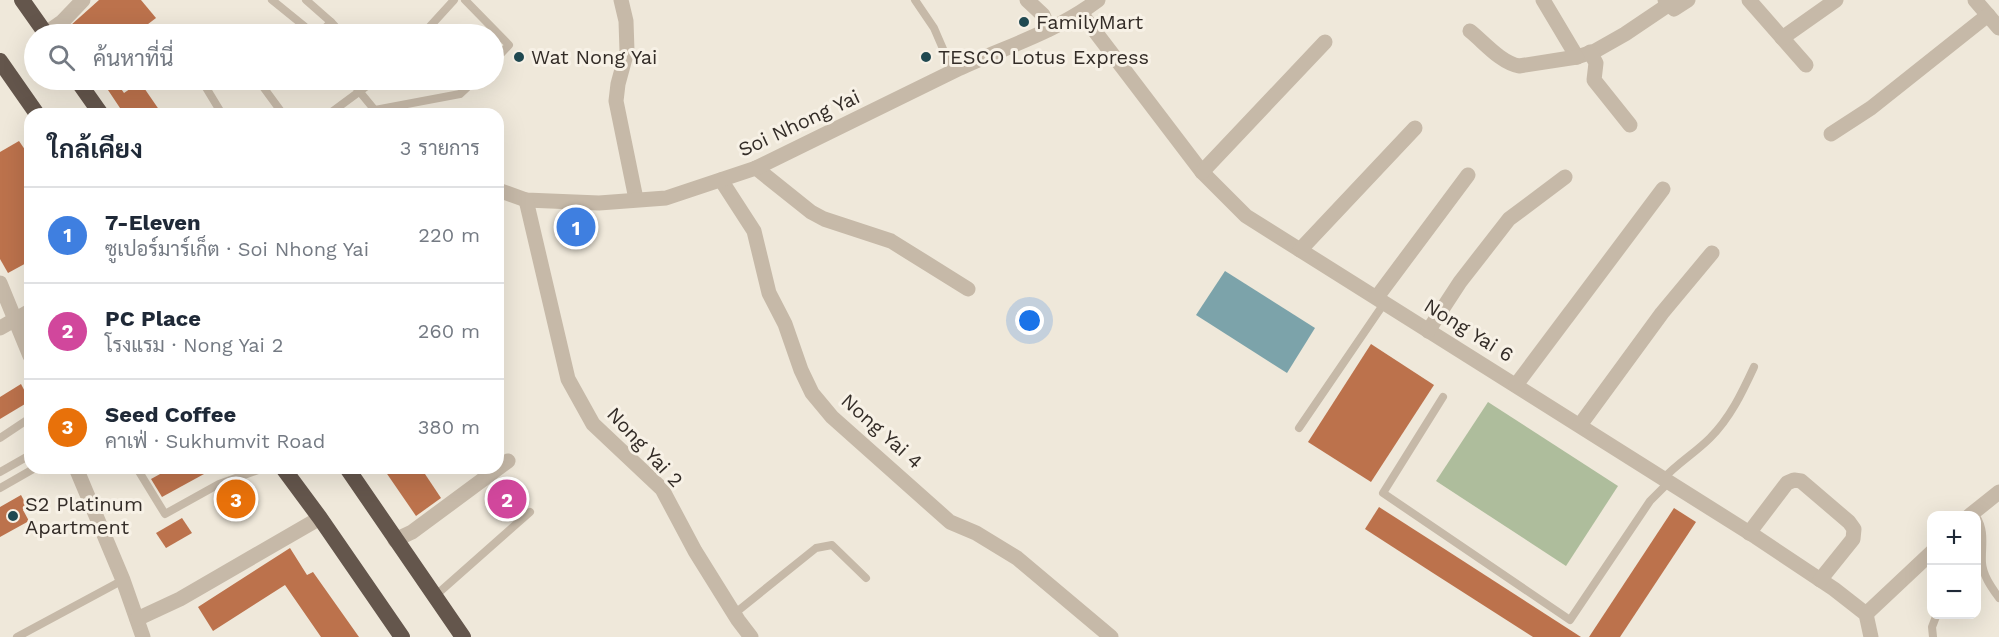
<!DOCTYPE html>
<html lang="th">
<meta charset="utf-8">
<style>
:root{--surface:#fff;--page:#f2f2f3;--text:#1f2937;--muted:#747a83;--line:#e0e1e3;--accent:#b45309}
body{margin:0;font-family:"Work Sans",Sarabun,sans-serif;background:var(--page);color:var(--text)}
.controls{position:absolute;right:18px;bottom:18px;display:grid;overflow:hidden;border-radius:12px;box-shadow:0 6px 24px #0002}
.controls button{width:54px;height:54px;display:grid;place-items:center;padding:0;border:0;border-bottom:2px solid var(--line);background:var(--surface);color:var(--text);font:30px sans-serif}
.you{position:absolute;left:1030px;top:321px;width:21px;height:21px;margin:-15px;border:4px solid #fff;border-radius:50%;background:#1a73e8;box-shadow:0 0 0 9px #1a73e833}
.badge{display:grid;place-items:center;width:39px;height:39px;border-radius:50%;background:var(--accent);color:#fff;font-size:20px;font-weight:700}
.pin{position:absolute;translate:-50% -50%;border:3px solid #fff;box-shadow:0 2px 6px #0006}
.list{margin:0;padding:0;list-style:none}
h2{display:flex;justify-content:space-between;align-items:center;height:78px;margin:0;padding:0 24px;font-size:26px}
h2 small{font-size:20px;font-weight:400;color:var(--muted)}
.list li{display:grid;grid-template-columns:39px 1fr auto;gap:18px;align-items:center;box-sizing:border-box;height:96px;padding:0 24px;border-top:2px solid var(--line)}
.list b{display:block;font-size:22px;white-space:nowrap}
.list p{margin:0;font-size:20px;white-space:nowrap;color:var(--muted)}
.list em{font-size:20px;font-style:normal;color:var(--muted)}
.icon{flex:none;width:33px;height:33px;fill:none;stroke:currentColor;stroke-width:2;stroke-linecap:round;stroke-linejoin:round}
.map{position:relative;flex:none;width:1999px;height:637px;overflow:hidden}
.search{position:absolute;background:var(--surface);box-shadow:0 6px 24px #0002;left:24px;top:24px;width:480px;height:66px;display:flex;align-items:center;gap:15px;box-sizing:border-box;padding:0 21px;border-radius:33px;color:var(--muted);font-size:22px}
.panel{position:absolute;background:var(--surface);box-shadow:0 6px 24px #0002;left:24px;top:108px;width:480px;height:366px;border-radius:18px}
.map>svg:first-child{display:block}
.green{fill:#aebd9c}
.water{fill:#7ca3aa}
.building{fill:#bc724c}
.lines{fill:none;stroke-linecap:round;stroke-linejoin:round}
.service{stroke:#c6b9a8;stroke-width:8}
.minor{stroke:#c6b9a8;stroke-width:15}
.tertiary{stroke:#c6b9a8;stroke-width:15}
.trunk{stroke:#64564c;stroke-width:16}
.poi-dot{fill:#204951;stroke:#f7f1e6;stroke-width:2}
.labels{text-anchor:middle;stroke-width:6;stroke-linejoin:round;paint-order:stroke}
.poi-label{font-size:20px;fill:#332c27;stroke:#f7f1e6;text-anchor:start}
.street-label{font-size:20px;fill:#332c27;stroke:#f7f1e6}
</style>
<div class="map">
<svg width="1999" height="637" viewBox="0 0 1999 637">
<rect width="100%" height="100%" fill="#efe8da"/>
<!-- green -->
<polygon class="green" points="1488,402 1618,486 1566,566 1436,481"/>
<!-- water -->
<polygon class="water" points="1225,271 1315,328 1287,373 1196,315"/>
<!-- building -->
<g class="building">
<polygon points="99,0 141,0 156,18 135,34 61,34"/>
<polygon points="110,80 115,80 124,93 140,82 162,114 124,114 104,84"/>
<polygon points="19,141 30,157 30,261 8,273 0,259 0,152"/>
<polygon points="1371,344 1434,385 1371,482 1308,442"/>
<polygon points="21,384 30,401 0,419 0,397"/>
<polygon points="171,468 215,468 162,497 151,479"/>
<polygon points="383,468 421,468 441,498 416,516"/>
<polygon points="243,486 251,498 228,512 221,499"/>
<polygon points="21,495 28,508 23,510 29,521 0,537 0,507"/>
<polygon points="1379,507 1443,548 1581,637 1533,637 1433,573 1365,529"/>
<polygon points="1674,508 1696,522 1620,637 1589,637"/>
<polygon points="182,518 192,533 166,548 156,533"/>
<polygon points="290,548 307,575 313,572 359,637 321,637 285,585 213,631 198,607"/>
</g>
<g class="lines">
<!-- service -->
<g class="service">
<polyline points="272,0 314,34"/>
<polyline points="306,0 331,22"/>
<polyline points="465,0 509,45 494,61"/>
<polyline points="915,0 934,28 953,72"/>
<polyline points="319,34 331,22 342,34"/>
<polyline points="423,34 454,0"/>
<polyline points="204,80 202,81 222,114"/>
<polyline points="258,80 283,114"/>
<polyline points="350,80 378,114"/>
<polyline points="375,110 460,94 475,80"/>
<polyline points="329,114 375,80"/>
<polyline points="1443,397 1383,493 1570,620 1650,501 1669,482"/>
<polyline points="1299,428 1385,302"/>
<polyline points="0,438 30,418"/>
<polyline points="141,468 138,470 165,514 219,484 264,468"/>
<polyline points="0,472 30,455"/>
<path d="M1664,478C1678,463 1695,453 1710,438C1730,418 1742,393 1754,367"/>
<polyline points="0,488 35,468"/>
<path d="M1976,516C1986,532 1981,547 1982,563C1983,576 1992,588 1999,598"/>
<polyline points="435,596 530,512"/>
<polyline points="734,614 816,548 832,545 866,578"/>
<polyline points="17,637 123,580"/>
<polyline points="1933,637 1932,627 1937,614"/>
</g>
<!-- minor -->
<g class="minor">
<polyline points="621,0 626,21 627,51 618,84 616,101 636,199"/>
<polyline points="1027,0 1043,15 1049,29"/>
<polyline points="1543,0 1577,57 1595,51 1625,34 1668,5"/>
<polyline points="1665,0 1674,9 1688,0"/>
<polyline points="1749,0 1806,65"/>
<polyline points="1975,0 1999,28"/>
<polyline points="1081,13 1202,172 1246,216 1756,537 1834,589 1866,614 1871,637"/>
<path d="M1470,31C1485,43 1500,62 1519,66L1577,57"/>
<polyline points="45,34 62,22 83,0"/>
<polyline points="1782,38 1836,0"/>
<polyline points="1590,52 1596,63 1594,80 1630,125"/>
<polyline points="1831,134 1871,108 1988,15"/>
<polyline points="756,168 811,212 824,219 891,241 968,289"/>
<polyline points="1202,172 1325,42"/>
<polyline points="721,180 754,231 769,293 785,324 801,370 812,393 832,417 950,522 976,533 1017,558 1111,637"/>
<path d="M498,190L526,200L599,203L666,198L756,168C824,135 891,102 958,69C1005,47 1056,32 1098,0"/>
<polyline points="526,200 568,379 593,424 662,489 695,551 738,620 751,637"/>
<polyline points="1300,250 1415,128"/>
<polyline points="0,283 30,356"/>
<polyline points="1377,297 1468,175"/>
<polyline points="1428,331 1460,282 1509,219 1565,177"/>
<polyline points="1516,385 1663,189"/>
<polyline points="1580,425 1662,313 1712,253"/>
<polyline points="76,468 123,580 143,637"/>
<polyline points="1969,516 1999,492"/>
<polyline points="1749,533 1787,483 1794,480 1801,481 1849,522 1854,529 1853,539 1820,580"/>
<polyline points="395,540 412,532 508,461"/>
<polyline points="1866,614 1932,552"/>
<polyline points="137,619 180,599 320,518"/>
</g>
<!-- tertiary -->
<polyline class="tertiary" points="0,328 30,311"/>
<!-- trunk -->
<g class="trunk">
<polyline points="22,0 46,34"/>
<polyline points="0,61 37,114"/>
<polyline points="77,80 101,114"/>
<polyline points="283,468 320,518 402,637"/>
<polyline points="347,468 463,637"/>
</g>
</g>
<!-- markers -->
<g class="poi-dot">
<circle cx="1024" cy="22" r="6"/>
<circle cx="519" cy="57" r="6"/>
<circle cx="926" cy="57" r="6"/>
<circle cx="13" cy="516" r="6"/>
</g>
<g class="labels">
<!-- poi labels -->
<g class="poi-label">
<text x="1036" y="29">FamilyMart</text>
<text x="531" y="64">Wat Nong Yai</text>
<text x="938" y="64">TESCO Lotus Express</text>
<text x="25" y="511">S2 Platinum<tspan x="25" dy="23">Apartment</tspan></text>
</g>
<!-- street labels -->
<g class="street-label">
<text transform="translate(799 123) rotate(-25)" y="7">Soi Nhong Yai</text>
<text transform="translate(1469 330) rotate(32)" y="7">Nong Yai 6</text>
<text transform="translate(882 431) rotate(42)" y="7">Nong Yai 4</text>
<text transform="translate(645 447) rotate(47)" y="7">Nong Yai 2</text>
</g>
</g>
</svg>
<div class="controls">
<button>+</button>
<button>−</button>
</div>
<div class="you"></div>
<div class="pin badge" style="left:576px;top:227px;background:#3f7fe0">1</div>
<div class="pin badge" style="left:507px;top:499px;background:#d1479c">2</div>
<div class="pin badge" style="left:236px;top:499px;background:#e8710a">3</div>
<div class="search"><svg class="icon" aria-label="search" viewBox="0 0 24 24"><circle cx="10" cy="10" r="6"/><path d="M15 15l6 6"/></svg>ค้นหาที่นี่</div>
<section class="panel">
<h2>ใกล้เคียง<small>3 รายการ</small></h2>
<ul class="list">
<li><span class="badge" style="background:#3f7fe0">1</span><div><b>7-Eleven</b><p>ซูเปอร์มาร์เก็ต · Soi Nhong Yai</p></div><em>220 m</em></li>
<li><span class="badge" style="background:#d1479c">2</span><div><b>PC Place</b><p>โรงแรม · Nong Yai 2</p></div><em>260 m</em></li>
<li><span class="badge" style="background:#e8710a">3</span><div><b>Seed Coffee</b><p>คาเฟ่ · Sukhumvit Road</p></div><em>380 m</em></li>
</ul>
</section>
</div>
